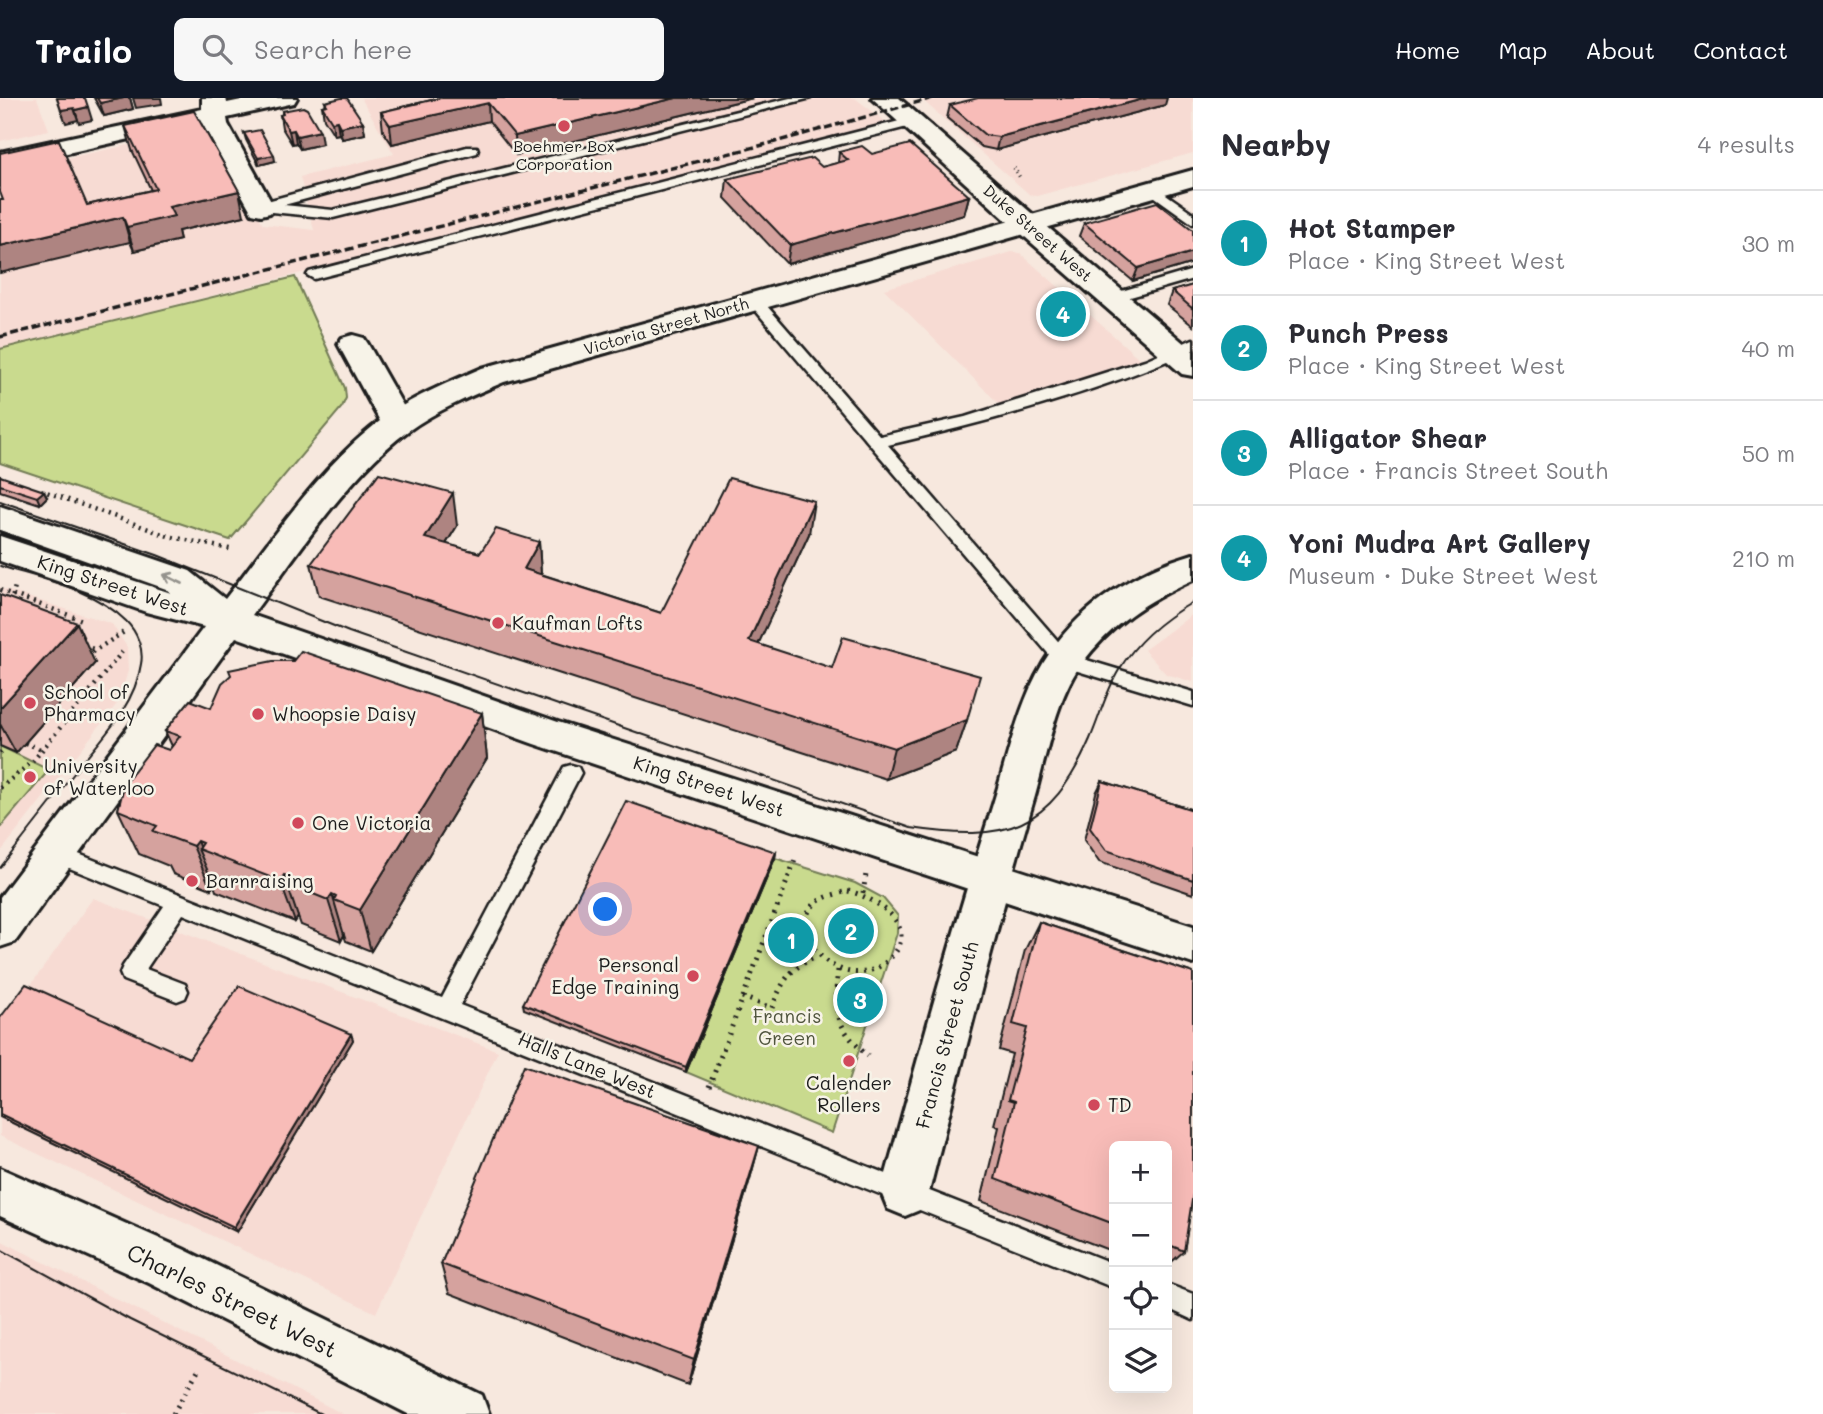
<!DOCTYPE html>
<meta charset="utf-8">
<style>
:root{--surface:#fff;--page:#f7f7f7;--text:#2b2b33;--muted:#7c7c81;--line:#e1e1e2;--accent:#111827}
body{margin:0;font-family:Mali,sans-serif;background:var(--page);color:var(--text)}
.controls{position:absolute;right:21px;bottom:21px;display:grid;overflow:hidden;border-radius:10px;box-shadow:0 7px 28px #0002}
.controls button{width:63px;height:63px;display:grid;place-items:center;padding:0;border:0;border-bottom:2px solid var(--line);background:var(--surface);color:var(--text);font:35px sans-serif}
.you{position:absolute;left:606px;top:812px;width:24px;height:24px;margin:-18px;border:5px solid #fff;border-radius:50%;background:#1a73e8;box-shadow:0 0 0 10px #1a73e833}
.badge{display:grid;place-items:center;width:46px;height:46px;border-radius:50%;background:var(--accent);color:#fff;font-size:23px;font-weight:700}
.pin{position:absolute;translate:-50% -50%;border:4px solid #fff;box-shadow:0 2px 7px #0006}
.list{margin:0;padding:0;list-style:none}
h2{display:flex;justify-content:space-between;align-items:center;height:91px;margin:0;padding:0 28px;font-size:30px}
h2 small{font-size:23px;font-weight:400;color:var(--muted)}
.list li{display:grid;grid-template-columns:46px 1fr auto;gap:21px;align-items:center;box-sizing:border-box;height:105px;padding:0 28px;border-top:2px solid var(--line)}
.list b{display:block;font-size:26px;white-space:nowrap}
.list p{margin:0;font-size:23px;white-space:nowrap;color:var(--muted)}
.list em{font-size:23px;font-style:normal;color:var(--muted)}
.icon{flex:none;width:38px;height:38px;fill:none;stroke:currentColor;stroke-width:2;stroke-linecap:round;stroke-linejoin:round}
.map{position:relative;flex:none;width:1193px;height:1316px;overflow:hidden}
header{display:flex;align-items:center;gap:42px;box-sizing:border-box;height:98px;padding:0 35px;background:var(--accent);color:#fff}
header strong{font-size:33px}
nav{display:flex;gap:38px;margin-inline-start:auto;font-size:24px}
.search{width:490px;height:63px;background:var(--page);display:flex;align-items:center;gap:18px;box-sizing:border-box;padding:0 24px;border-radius:10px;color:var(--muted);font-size:26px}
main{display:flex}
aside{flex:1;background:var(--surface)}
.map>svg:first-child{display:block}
.built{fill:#f7dbd3}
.green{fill:#c9da8e;stroke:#727b55;stroke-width:2}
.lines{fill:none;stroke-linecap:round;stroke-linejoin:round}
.service-casing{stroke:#1c1c1c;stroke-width:5}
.minor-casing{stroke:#1c1c1c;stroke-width:6}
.tertiary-casing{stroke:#1c1c1c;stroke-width:6}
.secondary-casing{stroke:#1c1c1c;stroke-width:6}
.path-far2{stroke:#1c1c1c;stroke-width:3.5;stroke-dasharray:1 3.5;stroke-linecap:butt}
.path-far1{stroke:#1c1c1c;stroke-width:4.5;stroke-dasharray:2 5;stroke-linecap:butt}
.path{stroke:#1c1c1c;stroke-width:5;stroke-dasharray:2 6;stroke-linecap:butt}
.service{fill:#f7f3e8;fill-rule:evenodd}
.minor{fill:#f7f3e8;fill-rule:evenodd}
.tertiary{fill:#f7f3e8;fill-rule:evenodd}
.secondary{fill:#f7f3e8;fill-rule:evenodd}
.tram{stroke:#1c1c1c;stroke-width:2}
.rail{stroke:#1c1c1c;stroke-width:3.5;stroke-dasharray:8 3.5;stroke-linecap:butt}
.wall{fill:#d5a29e;stroke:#1c1c1c;stroke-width:2}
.shaded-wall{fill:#ae8481;stroke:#1c1c1c;stroke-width:2}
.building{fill:#f8bcb8;stroke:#1c1c1c;stroke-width:2}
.oneway{stroke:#94928c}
.poi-dot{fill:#d1495b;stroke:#f7f3e8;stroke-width:2.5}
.labels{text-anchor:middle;stroke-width:5;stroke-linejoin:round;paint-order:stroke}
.far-poi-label{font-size:16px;fill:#1c1c1c;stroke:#f7f3e8}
.far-street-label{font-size:16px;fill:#1c1c1c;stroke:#f7f3e8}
.street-label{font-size:19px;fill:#1c1c1c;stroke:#f7f3e8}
.poi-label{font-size:19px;fill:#1c1c1c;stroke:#f7f3e8;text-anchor:start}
.park-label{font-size:19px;fill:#50553e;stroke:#f7f3e8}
.near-street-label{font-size:23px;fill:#1c1c1c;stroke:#f7f3e8}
</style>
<header>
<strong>Trailo</strong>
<div class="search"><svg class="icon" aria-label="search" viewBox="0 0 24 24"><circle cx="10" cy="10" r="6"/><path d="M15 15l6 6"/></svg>Search here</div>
<nav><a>Home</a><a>Map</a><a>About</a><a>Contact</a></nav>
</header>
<main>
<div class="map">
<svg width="1193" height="1316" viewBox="0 0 1193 1316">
<rect width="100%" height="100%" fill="#f7e8de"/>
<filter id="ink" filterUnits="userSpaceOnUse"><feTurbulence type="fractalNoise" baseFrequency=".0143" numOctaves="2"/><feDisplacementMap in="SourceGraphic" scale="14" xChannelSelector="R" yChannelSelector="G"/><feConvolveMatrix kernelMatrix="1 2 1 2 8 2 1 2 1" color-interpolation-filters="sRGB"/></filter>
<g filter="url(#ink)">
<!-- built -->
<g class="built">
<polygon points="0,0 37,0 49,32 0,43"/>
<polygon points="361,0 855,0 890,27 0,251 0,74 205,31 213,34 263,126 314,132 300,79 394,56"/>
<polygon points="920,0 1193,0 1193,55 1037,98 1030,97"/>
<polygon points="1012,154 1020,155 1141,262 1000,307 884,191"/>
<polygon points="0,490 112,526 127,549 128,573 119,603 0,755"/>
<polygon points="1193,516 1193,584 1166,576 1144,552"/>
<polygon points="93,800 498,953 376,1215 0,1038 0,930"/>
<polygon points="0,1142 343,1316 0,1316"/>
</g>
<!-- green -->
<g class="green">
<polygon points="295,179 345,290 346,300 342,309 230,442 0,365 0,251"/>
<polygon points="0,648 49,672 0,730"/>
<polygon points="775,760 855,785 883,800 898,818 897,835 832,1035 686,974"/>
</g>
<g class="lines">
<defs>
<g id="service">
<polygon points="790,0 811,0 333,120 261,113 254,109 256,106 467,49 477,49 478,52 477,55 284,107 333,112"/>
<polygon points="911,20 915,21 915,27 314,181 307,177 309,174"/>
<polygon points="1153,87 1193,115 1193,126 1148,94 1146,91"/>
<polygon points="1193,172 1193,181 1113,204 1106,200 1108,197"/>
<path d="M755,199L760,200L880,338L965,319L1145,262L1193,241V252C1096,295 991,323 888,347L1070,557L1193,594V608L1058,567L750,206L748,203L750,200Z"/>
<polygon points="571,667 578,669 581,675 460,907 1114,1166 1114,1190 183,816 146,871 185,886 188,893 185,900 177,903 123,882 120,875 123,868 164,808 52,763 49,757 52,751 59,748 66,751 442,900 564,669"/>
<polygon points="1167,1186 1193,1196 1193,1222 1167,1210"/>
</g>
<g id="minor">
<polygon points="202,0 226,0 227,5 251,0 297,0 294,5 227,20 228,26 274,109 270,115 261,117 252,115 202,25 0,70 0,54 202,11"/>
<polygon points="872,0 899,0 1037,120 1041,126 1037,132 1027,134 1017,132"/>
<polygon points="353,237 364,240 368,246 413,325 408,332 397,335 386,332 381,325 338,246 342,240"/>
</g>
<g id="tertiary">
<polygon points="1027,118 1037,120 1193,253 1193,278 1182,276 1017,132 1013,126 1017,120"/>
<path d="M1193,456V482C1145,504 1112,525 1080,568C1056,600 1046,659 1035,698C996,829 963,962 929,1094L922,1111L905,1118L888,1111L881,1094C917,964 952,834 993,706C1009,655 1020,597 1051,553C1084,505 1138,472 1193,456Z"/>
</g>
<g id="secondary">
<path d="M1193,72V88L504,284C471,298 437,312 408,333C349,376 296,458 252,517L558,624L1193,828V866L534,646L236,539L15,844L0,849V799L204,529L146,514L0,463V438L171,495L166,491L0,432V408L190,473L225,501C271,442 326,360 387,318C416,297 450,284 482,270Z"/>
<polygon points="0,1070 183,1151 482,1297 489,1316 408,1316 149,1185 0,1118"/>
</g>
</defs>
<!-- service casing -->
<use href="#service" class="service-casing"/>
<!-- minor casing -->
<use href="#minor" class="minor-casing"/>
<!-- tertiary casing -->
<use href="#tertiary" class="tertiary-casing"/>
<!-- secondary casing -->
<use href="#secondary" class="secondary-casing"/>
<!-- path-far2 -->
<polyline class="path-far2" points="1014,70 1021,81"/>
<!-- path-far1 -->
<g class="path-far1">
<polyline points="41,392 168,438 234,452"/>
<polyline points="0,492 85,523"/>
<polyline points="11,505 15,488"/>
<polyline points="84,548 97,552"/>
<polyline points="86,558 124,534"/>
<polyline points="25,645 43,652"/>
<polyline points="0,655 5,650"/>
<polyline points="0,690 33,663 122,554"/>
<polyline points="794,764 796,758"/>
</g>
<!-- path -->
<g class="path">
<path d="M848,793C877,800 924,831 888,862C841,905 775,826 822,801C830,797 840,795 848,793Z"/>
<polyline points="863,795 866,776"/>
<path d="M838,872C833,913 836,930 868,958"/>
<path d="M742,899L772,910C782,884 790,868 818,859"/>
<polyline points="709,989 795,762"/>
<polyline points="173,1316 198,1272"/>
</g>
<!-- service -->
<use href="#service" class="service"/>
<!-- minor -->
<use href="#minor" class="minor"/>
<!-- tertiary -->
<use href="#tertiary" class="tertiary"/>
<!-- secondary -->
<use href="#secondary" class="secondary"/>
<!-- tram -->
<g class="tram">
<path d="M0,403L157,457L349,534L911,730C1006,744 1050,733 1090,641C1100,618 1106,593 1119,572C1137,542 1163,521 1193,504"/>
<path d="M0,468C41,481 94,491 126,523C137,534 144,551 141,566C135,608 101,641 75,674C50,706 25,738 0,770"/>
<polyline points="0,1151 130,1222 321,1316"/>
</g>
<!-- rail -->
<polyline class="rail" points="0,239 775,44 933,0"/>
</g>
<!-- wall -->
<g class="wall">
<polygon points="94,0 130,0 133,11 104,18"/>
<polygon points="440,0 753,0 516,57 489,23 392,46 383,33 381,14"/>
<polygon points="325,4 363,24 365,36 342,41 339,36 334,37 324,21 322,8 326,7"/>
<polygon points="950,7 1165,7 996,52 982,49 947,20"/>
<polygon points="282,13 322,46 300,51 296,45 292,46 282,30 280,17 282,17"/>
<polygon points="125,28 244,118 178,133 180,142 134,153 130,144 87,107 151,92 132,52"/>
<polygon points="244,35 275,63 259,67 246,42"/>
<polygon points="839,54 872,56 969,98 964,117 787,166 725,100 727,81 822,69 838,65"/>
<polygon points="1084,125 1193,132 1193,165 1133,183 1079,138"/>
<polygon points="1193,187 1193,228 1167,207 1172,193"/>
<polygon points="0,378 47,399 40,406 0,393"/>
<polygon points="457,428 446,446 480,455 539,444 541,476 661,515 809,436 758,546 967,622 956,654 886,681 319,498 311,466"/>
<polygon points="0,497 95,565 16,655 0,648"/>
<polygon points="211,610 482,615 487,660 371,853 346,843 344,837 341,843 301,827 298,819 295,824 216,793 214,787 211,791 173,776 169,768 139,756 118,712 122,696 120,691 169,652 172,648 165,633"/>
<polygon points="1102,683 1193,712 1193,796 1099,764 1084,742 1096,695"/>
<polygon points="776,754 775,760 686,974 524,911 523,906"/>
<polygon points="1039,824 1193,875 1193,1096 1184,1153 1167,1168 1167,1048 1114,1048 1114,1154 981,1103 999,1029 994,1027 1012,956 999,952 1025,852"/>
<polygon points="0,920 189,960 351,936 353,942 237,1134 0,1019"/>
<polygon points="759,1048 750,1081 688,1287 449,1195 441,1166"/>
</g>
<!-- shaded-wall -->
<g class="shaded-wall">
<polygon points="124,0 130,0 133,11 104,18 100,5"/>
<polygon points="133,0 161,0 162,6 136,10"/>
<polygon points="676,0 753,0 516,57 515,38"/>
<polygon points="1147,0 1167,0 1165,7 996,52 999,39"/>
<polygon points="488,5 489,23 392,46 390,27"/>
<polygon points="88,9 92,22 79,25 75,12"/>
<polygon points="74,10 78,22 66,25 61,12"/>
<polygon points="337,23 339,36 334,37 332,24"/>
<polygon points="363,24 365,36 342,41 340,29"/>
<polygon points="294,32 296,45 292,46 289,33"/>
<polygon points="320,33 322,46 300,51 297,38"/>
<polygon points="274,57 275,63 259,67 258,60"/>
<polygon points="239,93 244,118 178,133 180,142 134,153 127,129 169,109"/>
<polygon points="969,98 964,117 787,166 790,147"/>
<polygon points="123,119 130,144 0,175 0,148"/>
<polygon points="1193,154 1193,165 1133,183 1138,170"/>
<polygon points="44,393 47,399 40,406 37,399"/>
<polygon points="453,395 457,428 429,473 425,440"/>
<polygon points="814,403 809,436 745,575 749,543"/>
<polygon points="539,444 541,477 524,471"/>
<polygon points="77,525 95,565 16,655 0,626 0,610"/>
<polygon points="482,615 487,660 371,853 360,812"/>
<polygon points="967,622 956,654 886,681 894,650"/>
<polygon points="197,743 200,751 198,751 214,787 211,791 193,748"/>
<polygon points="776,754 775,760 686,974 686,969"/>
<polygon points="284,777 298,819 295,824 280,783"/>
<polygon points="332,796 344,837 341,843 328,802"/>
<polygon points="351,936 353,942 237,1134 234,1129"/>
<polygon points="759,1048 750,1081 688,1287 694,1262"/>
</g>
<!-- building -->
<g class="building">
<polygon points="57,0 85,0 88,9 75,12 74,10 61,12"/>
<polygon points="97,0 124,0 100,5"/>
<polygon points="341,0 347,0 363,24 340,29 337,23 332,24 322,8 327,7 325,4"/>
<polygon points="440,0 676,0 515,38 488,5 390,27 381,14"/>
<polygon points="978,0 1147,0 999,39 985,37 950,7"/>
<polygon points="303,9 307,11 320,33 297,38 294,32 289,33 280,17 283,16 282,13"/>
<polygon points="194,13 239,93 169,109 174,118 127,129 123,119 0,148 0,102 3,102 0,94 0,55 59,42 87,107 156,91 125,28"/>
<polygon points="260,32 274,57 258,60 244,35"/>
<polygon points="910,46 969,98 790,147 727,81 812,60 822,69 848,62 839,54 862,48 872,56"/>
<polygon points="1157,104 1193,132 1193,154 1138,170 1084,125"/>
<polygon points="1193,187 1193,211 1172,193"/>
<polygon points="379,375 453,395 425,440 480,455 496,431 539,444 524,471 661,515 729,380 814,403 749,543 832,570 843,539 980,578 967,622 894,650 311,466"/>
<polygon points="0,378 44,393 37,399 0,387"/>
<polygon points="0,497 77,525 0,610"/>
<polygon points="301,553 482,615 360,812 334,802 336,798 332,796 328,802 286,785 290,779 284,777 280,783 198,751 202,745 197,743 193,748 153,733 157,728 118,712 123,692 120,691 154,647 169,652 180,638 165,633 190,602 211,610 222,585 231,577 229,572 273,563 293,563"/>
<polygon points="1102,683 1193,712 1193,782 1106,752 1090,730"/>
<polygon points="626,703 776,754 686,969 523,906"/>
<polygon points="1039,824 1193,875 1193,1096 1184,1153 1167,1146 1167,1048 1114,1048 1114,1126 995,1081 1014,1004 1008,1002 1027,930 1013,926"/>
<polygon points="26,886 189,960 239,888 351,936 234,1129 0,1016 0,920"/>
<polygon points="524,967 759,1048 694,1262 441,1166"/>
</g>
<!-- one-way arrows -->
<defs><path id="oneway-shaft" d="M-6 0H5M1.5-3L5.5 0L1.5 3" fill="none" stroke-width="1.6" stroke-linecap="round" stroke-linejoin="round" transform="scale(1.75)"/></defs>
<use class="oneway" href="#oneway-shaft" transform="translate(173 481) rotate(-155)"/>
</g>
<!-- markers -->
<g class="poi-dot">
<circle cx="564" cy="28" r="7"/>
<circle cx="498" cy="525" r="7"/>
<circle cx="30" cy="605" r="7"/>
<circle cx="258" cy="616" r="7"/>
<circle cx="30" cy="679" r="7"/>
<circle cx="298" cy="725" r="7"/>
<circle cx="192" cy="783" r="7"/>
<circle cx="693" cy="878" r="7"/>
<circle cx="849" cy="963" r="7"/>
<circle cx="1094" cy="1007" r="7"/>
</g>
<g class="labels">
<!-- far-poi labels -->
<g class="far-poi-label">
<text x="564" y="54">Boehmer Box<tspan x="564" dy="18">Corporation</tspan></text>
</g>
<!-- far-street labels -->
<g class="far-street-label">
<text transform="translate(1038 135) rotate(41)" y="6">Duke Street West</text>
<text transform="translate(666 228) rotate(-16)" y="6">Victoria Street North</text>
</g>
<!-- street labels -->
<g class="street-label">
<text transform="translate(113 487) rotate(18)" y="7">King Street West</text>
<text transform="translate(709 688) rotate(18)" y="7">King Street West</text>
<text transform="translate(947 937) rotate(-75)" y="7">Francis Street South</text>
<text transform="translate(587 967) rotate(22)" y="7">Halls Lane West</text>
</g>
<!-- poi labels -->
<g class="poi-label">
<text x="512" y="532">Kaufman Lofts</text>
<text x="44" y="601">School of<tspan x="44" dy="22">Pharmacy</tspan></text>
<text x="272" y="623">Whoopsie Daisy</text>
<text x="44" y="675">University<tspan x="44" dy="22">of Waterloo</tspan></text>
<text x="312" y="732">One Victoria</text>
<text x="206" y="790">Barnraising</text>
<text x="679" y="874" text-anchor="end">Personal<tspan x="679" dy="22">Edge Training</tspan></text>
<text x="849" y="992" text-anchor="middle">Calender<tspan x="849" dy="22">Rollers</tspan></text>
<text x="1108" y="1014">TD</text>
</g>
<!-- park labels -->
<g class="park-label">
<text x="787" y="925">Francis<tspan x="787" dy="22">Green</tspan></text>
</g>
<!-- near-street labels -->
<g class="near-street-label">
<text transform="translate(232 1203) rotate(26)" y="8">Charles Street West</text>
</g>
</g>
</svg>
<div class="controls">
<button>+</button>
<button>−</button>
<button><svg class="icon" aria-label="locate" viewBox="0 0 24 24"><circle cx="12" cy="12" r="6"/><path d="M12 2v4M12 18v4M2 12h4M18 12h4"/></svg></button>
<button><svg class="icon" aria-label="layers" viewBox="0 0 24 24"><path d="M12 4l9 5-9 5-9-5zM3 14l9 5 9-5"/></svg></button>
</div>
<div class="you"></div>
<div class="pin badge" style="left:791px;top:842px;background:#0f9aa8">1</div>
<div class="pin badge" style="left:851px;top:833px;background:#0f9aa8">2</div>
<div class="pin badge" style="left:860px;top:902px;background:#0f9aa8">3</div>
<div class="pin badge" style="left:1063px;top:216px;background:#0f9aa8">4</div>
</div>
<aside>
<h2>Nearby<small>4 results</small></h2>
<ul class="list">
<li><span class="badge" style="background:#0f9aa8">1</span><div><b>Hot Stamper</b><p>Place · King Street West</p></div><em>30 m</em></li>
<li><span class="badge" style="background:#0f9aa8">2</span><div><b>Punch Press</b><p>Place · King Street West</p></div><em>40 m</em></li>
<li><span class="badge" style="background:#0f9aa8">3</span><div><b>Alligator Shear</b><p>Place · Francis Street South</p></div><em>50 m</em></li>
<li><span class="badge" style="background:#0f9aa8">4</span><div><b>Yoni Mudra Art Gallery</b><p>Museum · Duke Street West</p></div><em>210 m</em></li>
</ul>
</aside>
</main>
